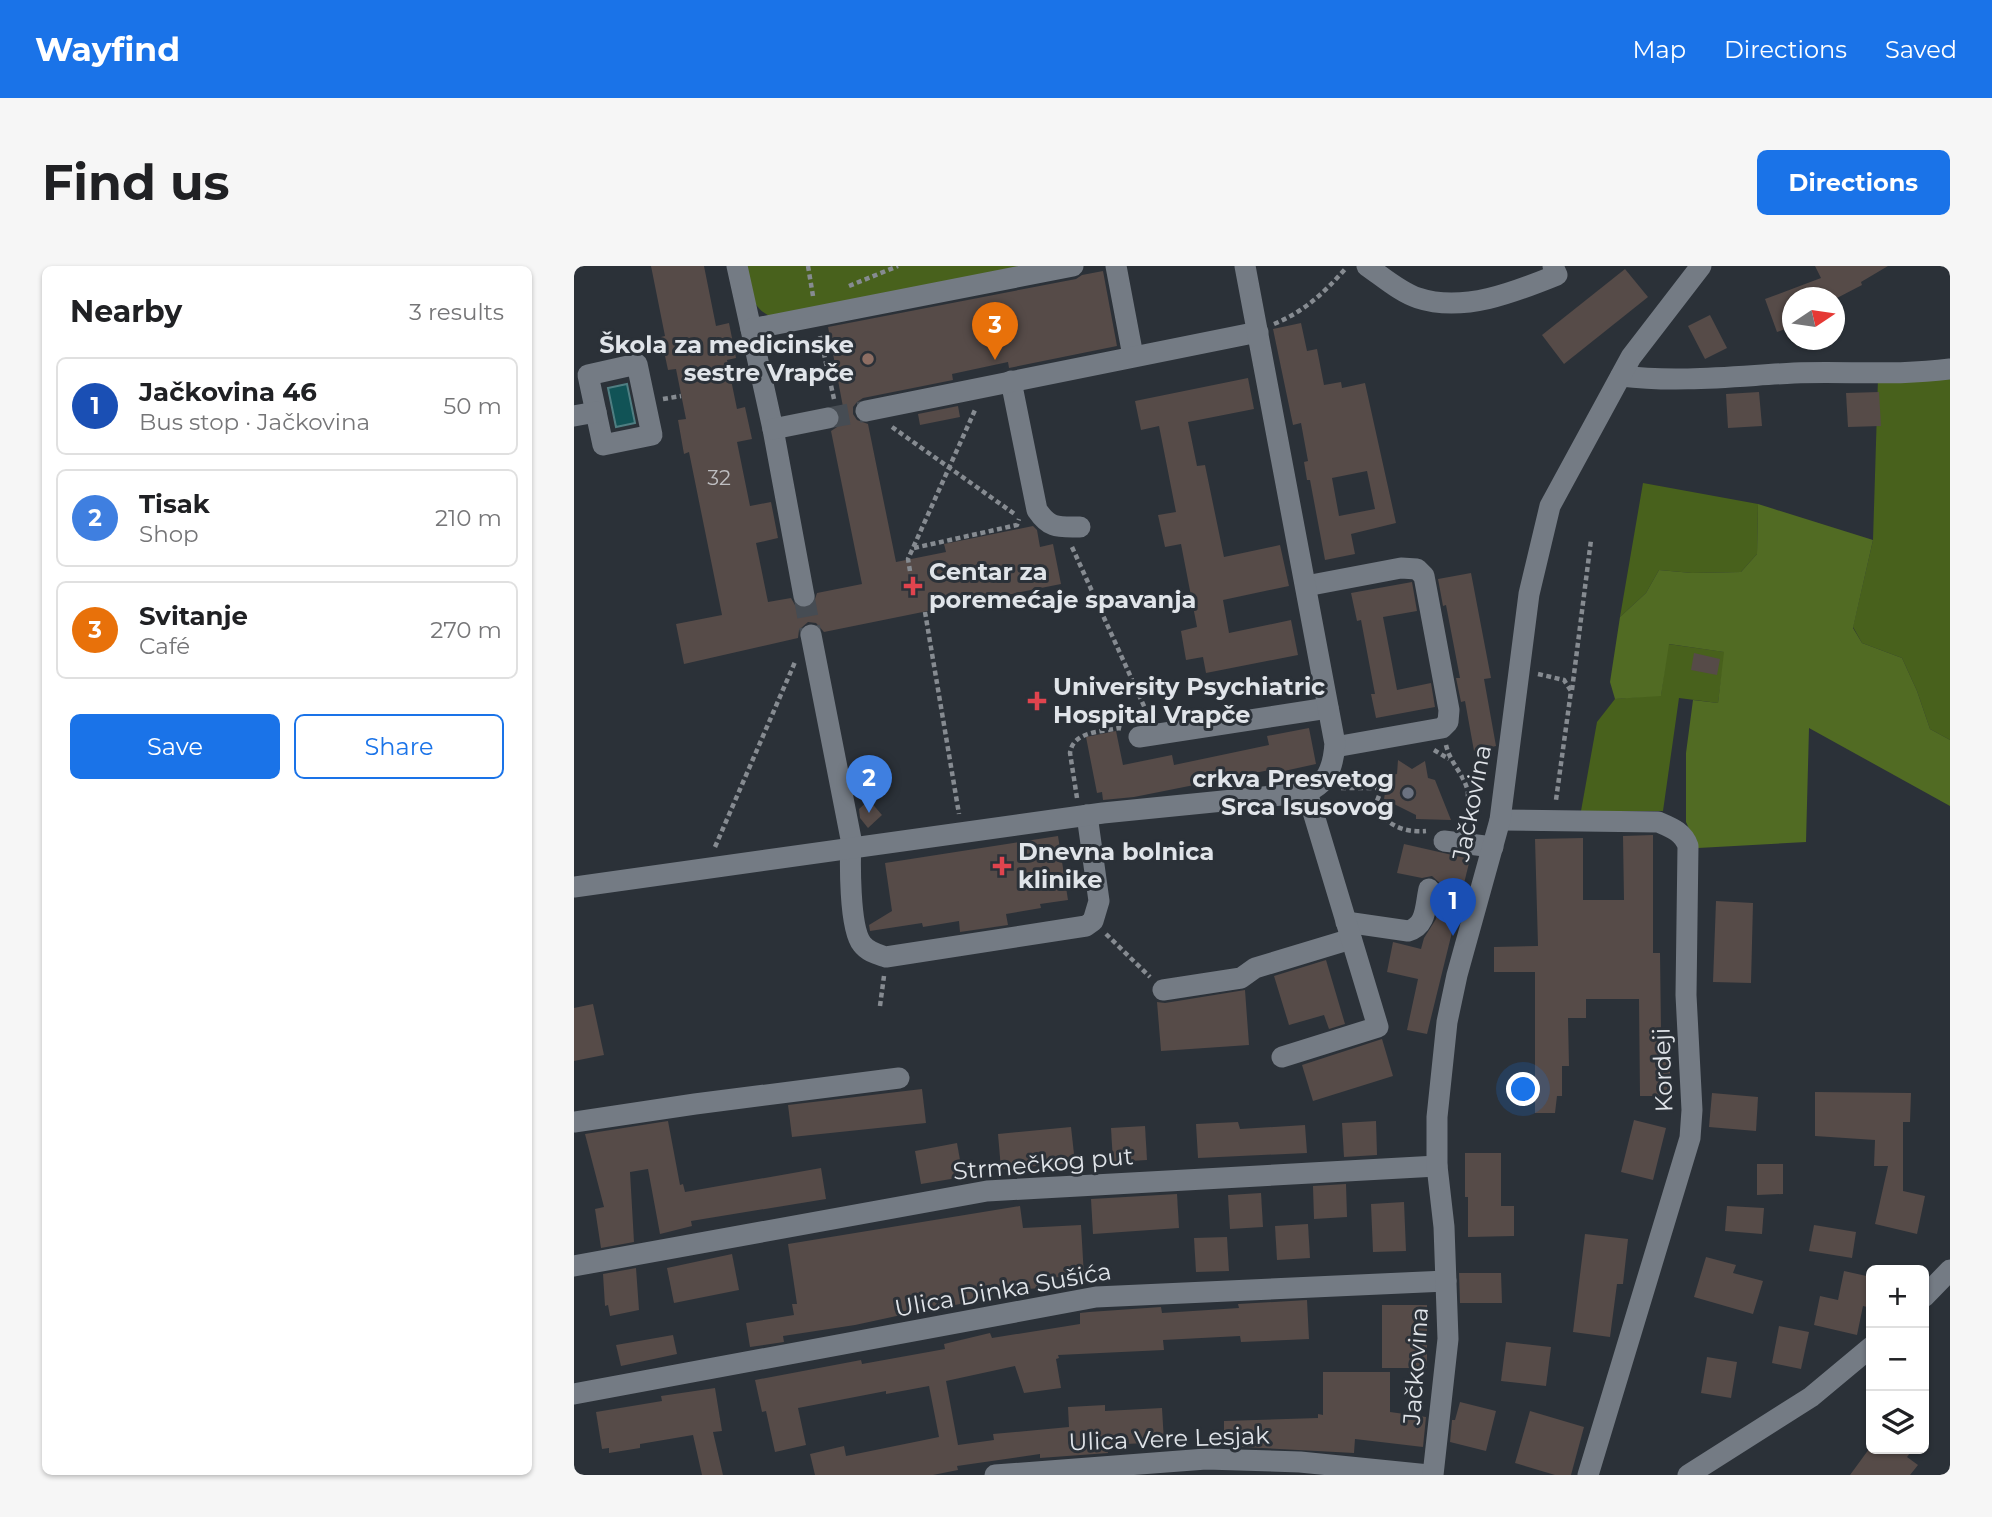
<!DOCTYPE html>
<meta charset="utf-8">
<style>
:root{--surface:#fff;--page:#f6f6f6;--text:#202124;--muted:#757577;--line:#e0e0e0;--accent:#1a73e8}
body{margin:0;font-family:Montserrat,sans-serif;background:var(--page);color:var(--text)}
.controls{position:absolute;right:21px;bottom:21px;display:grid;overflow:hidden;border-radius:10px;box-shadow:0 2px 5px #0004}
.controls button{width:63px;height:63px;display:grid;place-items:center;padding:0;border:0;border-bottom:2px solid var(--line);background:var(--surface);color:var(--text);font:35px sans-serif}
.compass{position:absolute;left:1208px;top:21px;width:63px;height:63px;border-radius:50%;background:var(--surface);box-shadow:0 2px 5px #0004;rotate:77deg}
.you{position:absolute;left:950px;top:824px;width:24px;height:24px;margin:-18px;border:5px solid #fff;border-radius:50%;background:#1a73e8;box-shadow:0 0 0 10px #1a73e833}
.badge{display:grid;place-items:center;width:46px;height:46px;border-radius:50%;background:var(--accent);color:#fff;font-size:23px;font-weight:700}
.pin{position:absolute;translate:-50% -58px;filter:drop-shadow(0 2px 4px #0008)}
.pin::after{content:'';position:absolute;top:37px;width:24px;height:21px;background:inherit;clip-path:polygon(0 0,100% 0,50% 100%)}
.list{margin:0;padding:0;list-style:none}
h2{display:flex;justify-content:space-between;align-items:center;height:91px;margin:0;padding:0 28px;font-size:30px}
h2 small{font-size:23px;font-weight:400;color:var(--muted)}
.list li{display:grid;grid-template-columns:46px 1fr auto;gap:21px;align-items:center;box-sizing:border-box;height:98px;margin:0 14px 14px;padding:0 14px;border:2px solid var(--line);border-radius:10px}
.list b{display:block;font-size:26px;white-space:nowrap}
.list p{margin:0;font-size:23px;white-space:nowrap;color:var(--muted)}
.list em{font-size:23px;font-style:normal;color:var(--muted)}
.actions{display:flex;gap:14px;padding:21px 28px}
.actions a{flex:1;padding:16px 0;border:2px solid var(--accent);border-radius:10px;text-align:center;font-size:24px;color:var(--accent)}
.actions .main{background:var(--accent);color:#fff}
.icon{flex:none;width:38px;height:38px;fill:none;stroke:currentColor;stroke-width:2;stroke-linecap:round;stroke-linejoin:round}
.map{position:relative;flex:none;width:1376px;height:1209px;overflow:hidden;border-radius:10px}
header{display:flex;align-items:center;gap:42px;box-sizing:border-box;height:98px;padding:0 35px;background:var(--accent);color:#fff}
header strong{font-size:33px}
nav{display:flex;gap:38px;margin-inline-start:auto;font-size:24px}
.intro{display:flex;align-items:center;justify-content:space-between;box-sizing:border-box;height:168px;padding:0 42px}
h1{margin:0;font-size:49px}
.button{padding:18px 32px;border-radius:10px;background:var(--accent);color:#fff;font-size:24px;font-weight:700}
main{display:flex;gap:42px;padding:0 42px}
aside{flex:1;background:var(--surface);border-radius:10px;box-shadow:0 2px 5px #0004}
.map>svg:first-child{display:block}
.green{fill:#48611c}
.forest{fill:#516b23}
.water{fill:#115356;stroke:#4f7e82;stroke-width:2}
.building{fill:#564b48;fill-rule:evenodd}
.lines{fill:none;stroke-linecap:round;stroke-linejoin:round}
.minor-tunnel{stroke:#464c53;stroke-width:21;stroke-dasharray:21 10;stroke-linecap:butt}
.path{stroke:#868b91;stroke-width:4.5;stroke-dasharray:5 3.5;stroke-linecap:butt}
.minor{stroke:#747b84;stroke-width:21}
.education-dot{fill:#8d6e63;stroke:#2b3138;stroke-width:2.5}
.health-dot{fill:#e0444e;stroke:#2b3138;stroke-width:2.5}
.worship-dot{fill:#6b7280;stroke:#2b3138;stroke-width:2.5}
.labels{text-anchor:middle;stroke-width:6;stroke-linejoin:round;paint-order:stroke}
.number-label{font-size:21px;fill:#bebec1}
.poi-label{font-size:24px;font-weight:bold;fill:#e0e4e9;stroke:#2b3138;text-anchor:start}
.street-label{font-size:24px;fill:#e0e4e9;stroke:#2b3138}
</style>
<header>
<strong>Wayfind</strong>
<nav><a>Map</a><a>Directions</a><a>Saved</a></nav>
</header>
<div class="intro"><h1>Find us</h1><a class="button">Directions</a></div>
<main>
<aside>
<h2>Nearby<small>3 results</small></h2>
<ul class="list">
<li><span class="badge" style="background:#1a4fb4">1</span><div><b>Jačkovina 46</b><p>Bus stop · Jačkovina</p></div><em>50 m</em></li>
<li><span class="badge" style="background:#3f7fe0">2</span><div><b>Tisak</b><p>Shop</p></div><em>210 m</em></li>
<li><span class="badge" style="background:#e8710a">3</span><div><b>Svitanje</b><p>Café</p></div><em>270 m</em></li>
</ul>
<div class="actions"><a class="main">Save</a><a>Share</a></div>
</aside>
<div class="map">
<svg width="1376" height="1209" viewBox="0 0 1376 1209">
<rect width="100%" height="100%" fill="#2b3138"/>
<!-- green -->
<g class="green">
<path d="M170,0H461L202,52C176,45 176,23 170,0Z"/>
<polygon points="1376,109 1376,474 1356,463 1343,425 1328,392 1288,377 1279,361 1299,274 1304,112"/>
<polygon points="1069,217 1184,238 1183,288 1167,306 1118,307 1085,304 1072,327 1046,351"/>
<polygon points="1094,378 1151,386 1144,437 1105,432 1089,545 1007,545 1023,456 1041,433 1087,429"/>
</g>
<!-- forest -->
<polygon class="forest" points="1184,238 1299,274 1279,362 1288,377 1328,392 1343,425 1356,463 1376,474 1376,540 1235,462 1232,576 1124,582 1112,556 1112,487 1119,434 1144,437 1150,386 1095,378 1087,430 1041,433 1036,416 1046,351 1072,327 1085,304 1118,307 1167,306 1183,288"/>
<!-- water -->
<polygon class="water" points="53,118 61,157 42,161 34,122"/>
<!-- building -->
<g class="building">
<polygon points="77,0 130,0 142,60 155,57 162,92 153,94 163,143 171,141 178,173 163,176 176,240 197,236 204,272 182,277 194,336 217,332 221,339 232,343 239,339 243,327 288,318 257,165 263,161 267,156 267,149 262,142 269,141 254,61 502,13 508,9 529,5 543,80 435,102 434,96 378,108 379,114 289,132 283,136 279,141 279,148 283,154 294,158 322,296 372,286 370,278 459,260 463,264 466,281 479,278 487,318 250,366 242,357 234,356 225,364 224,372 110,398 102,358 148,349 115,186 110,188 104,154 112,153 102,103 94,104 87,71 91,70"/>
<polygon points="1241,0 1314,0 1287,16 1288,19 1263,32 1219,32 1219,60 1203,66 1191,33 1247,12"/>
<polygon points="1051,3 1074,31 990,98 968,69"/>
<polygon points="1136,49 1153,82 1131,93 1114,60"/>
<path d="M727,57L733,85L743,83L750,119L767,116L768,122L791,117L822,257L777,268L781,288L751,294L736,214H733L730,196L734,195L727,157L719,159L699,63ZM793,205L801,243L765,250L758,212Z"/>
<polygon points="674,112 680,143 614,156 623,200 631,199 650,291 706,279 715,320 649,334 655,367 717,354 724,389 632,407 629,391 612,394 607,365 623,361 607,278 591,281 584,249 602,246 585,160 567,164 561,135"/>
<polygon points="1185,126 1188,160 1154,162 1152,128"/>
<polygon points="1305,126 1307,160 1274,161 1272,127"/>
<polygon points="384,140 386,151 346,159 344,148"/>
<polygon points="897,307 917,412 910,413 922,480 900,485 891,435 887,436 882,412 886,412 872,339 869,340 864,313"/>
<polygon points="838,316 843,345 809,351 823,424 857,417 861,441 802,452 797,428 801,428 787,354 783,355 777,327"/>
<polygon points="1120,387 1146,393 1143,409 1117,404"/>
<polygon points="735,462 742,498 701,507 700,503 560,531 529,534 528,526 523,527 512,471 542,465 549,499 598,489 600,499 695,479 693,470"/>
<polygon points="824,494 838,503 851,495 854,512 861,514 877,554 842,553 842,549 810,533 814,509 823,508"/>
<polygon points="295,534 308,549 294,562 286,552 285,543"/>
<polygon points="1079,569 1079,687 1086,687 1087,764 1096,764 1096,830 1066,830 1065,733 1012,733 1012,752 994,752 995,800 988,800 988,830 983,830 981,847 961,847 961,706 920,706 920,681 964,680 961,573 1009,572 1009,634 1050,634 1049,570"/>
<polygon points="484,570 494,634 466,638 467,642 432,648 434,659 386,666 385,655 349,661 348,657 296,665 295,659 318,645 311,597"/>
<polygon points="830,578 896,593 853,768 833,764 844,713 813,706 819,676 847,683 850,672 862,653 868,626 867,618 858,610 848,612 823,607"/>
<polygon points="1142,635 1179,637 1177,717 1139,716"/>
<polygon points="752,694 771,758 755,763 750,749 715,759 700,710"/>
<polygon points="671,724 675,779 587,785 583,736 591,737"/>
<polygon points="19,738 30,789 0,795 0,742"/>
<polygon points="808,773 819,810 739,835 728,799"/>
<polygon points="348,823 352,857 218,871 214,839"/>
<polygon points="1241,826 1337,827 1336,856 1329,856 1329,925 1351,930 1343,968 1301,958 1314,900 1300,900 1301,874 1241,870"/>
<polygon points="1138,827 1184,831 1182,865 1135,861"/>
<polygon points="1060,854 1092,862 1079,914 1047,906"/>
<polygon points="94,855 106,919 109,918 111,926 247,902 252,933 117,955 118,960 86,968 74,903 56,906 60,976 27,982 21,943 30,941 11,868"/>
<polygon points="802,855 803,889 770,891 768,857"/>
<polygon points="664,856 666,863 731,859 733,887 624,892 622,858"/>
<polygon points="571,860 573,894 539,896 537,862"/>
<polygon points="497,861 501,897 427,903 424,868"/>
<polygon points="383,877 389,911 347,918 341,885"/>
<polygon points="891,887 927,887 927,940 940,940 940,970 894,971 894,931 891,931"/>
<polygon points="1183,898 1209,898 1209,928 1183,929"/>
<polygon points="772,918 773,951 740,953 739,920"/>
<polygon points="687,927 689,961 656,963 654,929"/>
<polygon points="603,928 605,962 519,968 517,933"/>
<polygon points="830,936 832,985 799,986 797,938"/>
<polygon points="446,940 449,962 507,959 510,1010 466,1012 467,1022 410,1026 412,1032 355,1045 355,1043 281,1059 209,1070 210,1076 176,1081 172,1057 220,1049 218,1038 223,1038 214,978"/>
<polygon points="1153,940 1190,942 1188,968 1151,965"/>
<polygon points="734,958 736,992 703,994 701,960"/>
<polygon points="1240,959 1282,966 1278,992 1235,985"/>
<polygon points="1011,968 1054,973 1049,1018 1043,1018 1036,1071 999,1066"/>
<polygon points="653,971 655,1005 622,1006 620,972"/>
<polygon points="158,988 165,1024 100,1037 93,1002"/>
<polygon points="1132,991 1162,999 1159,1007 1189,1015 1179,1048 1120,1031"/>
<polygon points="62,1002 65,1044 36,1050 34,1039 31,1040 29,1008"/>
<polygon points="1270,1005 1297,1011 1297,1042 1289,1040 1283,1069 1240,1059 1246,1030 1264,1034"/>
<polygon points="885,1007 927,1007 928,1037 886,1037"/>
<polygon points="733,1034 735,1073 667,1076 666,1070 589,1074 590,1084 484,1089 485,1092 482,1093 487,1122 450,1127 441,1100 372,1115 384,1179 420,1174 419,1168 495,1161 494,1141 531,1139 531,1145 588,1142 590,1176 534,1179 534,1187 466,1192 466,1188 383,1200 384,1204 359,1209 241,1209 236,1188 270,1180 272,1190 365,1171 355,1120 312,1128 312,1125 224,1142 232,1179 201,1186 192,1145 188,1146 181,1114 287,1094 288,1098 371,1083 370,1078 416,1067 418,1072 506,1058 506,1047 515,1046 587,1041 588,1047 665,1042 664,1038"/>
<rect x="808" y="1039" width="45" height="63"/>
<polygon points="1205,1060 1235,1066 1227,1103 1198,1097"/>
<polygon points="99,1069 103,1088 47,1100 42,1079"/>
<polygon points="932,1076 977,1081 972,1120 927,1115"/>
<polygon points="1133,1091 1163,1096 1157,1132 1127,1127"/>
<polygon points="749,1106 816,1106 816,1146 852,1151 849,1181 781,1173 780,1187 650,1180 650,1155 744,1152 744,1148 749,1149"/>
<polygon points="141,1122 148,1165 139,1166 149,1209 128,1209 119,1169 66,1178 66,1182 35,1187 35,1182 28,1183 22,1146 88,1135 87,1130"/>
<polygon points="886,1136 922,1145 912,1185 876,1176 878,1154 881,1154"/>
<polygon points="956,1145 1010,1161 997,1209 981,1209 941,1197"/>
<polygon points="1295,1183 1339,1183 1333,1191 1344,1199 1336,1209 1276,1209"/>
</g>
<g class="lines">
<!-- minor-tunnel -->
<g class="minor-tunnel">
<polyline points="254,152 292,145"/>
<polyline points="230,330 237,369"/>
</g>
<!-- path -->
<g class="path">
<polyline points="234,0 239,30"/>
<polyline points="275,20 324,0"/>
<path d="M700,58C731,45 750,27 772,2"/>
<polyline points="246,70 260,133"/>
<polyline points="89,133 107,130"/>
<polyline points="318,161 442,249"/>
<polyline points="498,281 574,449"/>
<polyline points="340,282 443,259 445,253"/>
<polyline points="336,305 334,293 401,144"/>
<polyline points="351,346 385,548"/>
<polyline points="964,408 990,414 997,425 982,534"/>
<polyline points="998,424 1017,274"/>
<path d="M872,479C876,497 890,508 894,526L906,525"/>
<polyline points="860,484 875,493"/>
<polyline points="767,522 812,522"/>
<path d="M808,522L801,540C812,559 830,567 852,565"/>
<path d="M503,532L496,487C499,465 527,466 545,462L549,463"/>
<polyline points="893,556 894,526"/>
<polyline points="141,581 221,396"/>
<polyline points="532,668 576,711"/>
<polyline points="306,740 310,710"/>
</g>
<!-- minor -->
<g class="minor">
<polyline points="163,0 199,163 230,330"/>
<polyline points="542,0 559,90"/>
<path d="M793,0C809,11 826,26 844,32C889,47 941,26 983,9L979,0"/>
<polyline points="177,63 499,0"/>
<polygon points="63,98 78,169 29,179 14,109"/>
<path d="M1047,110C1105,117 1162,110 1220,107C1272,105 1324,110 1376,103"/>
<path d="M437,115L463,244C476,263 484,261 506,261"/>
<polyline points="292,145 684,66"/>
<polyline points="0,150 22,146"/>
<polyline points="199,163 254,152"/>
<polyline points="732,320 827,302 843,303 850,310 875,444 874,456 868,462 761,481"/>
<path d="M237,369L277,573C276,594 275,662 288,678C294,686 303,688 312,691L512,660L519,655L525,635L513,549"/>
<polyline points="565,471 754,442"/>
<path d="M926,554L1084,556C1098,562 1109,566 1114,580L1112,729L1118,844L1116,872L1014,1209"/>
<polyline points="870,575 919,581"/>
<path d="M0,621L529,547L729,527C753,520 759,502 761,478L671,0"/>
<path d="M772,656L834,665C853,660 851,640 855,623"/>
<polyline points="589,724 667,712 681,702 777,673"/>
<polyline points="708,791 804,761 733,526"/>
<polyline points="0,856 121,838 325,812"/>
<polyline points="0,1000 413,925 863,900"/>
<polyline points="1350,1031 1376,1004"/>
<polyline points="0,1128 522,1031 872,1015"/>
<polyline points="421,1209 632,1193 726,1196 855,1209"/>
<polyline points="859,1209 874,1073 870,961 863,900 863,851 873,756 883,709 926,554 955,328 976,240 1057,91 1127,0"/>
<polyline points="1114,1209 1237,1131 1297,1081"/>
</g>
</g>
<!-- markers -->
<circle class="education-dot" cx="294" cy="93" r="7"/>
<g class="health-dot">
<path d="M335.5 309.5h7v7h7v7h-7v7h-7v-7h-7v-7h7z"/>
<path d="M459.5 424.5h7v7h7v7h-7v7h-7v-7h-7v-7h7z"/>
<path d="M424.5 589.5h7v7h7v7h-7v7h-7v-7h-7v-7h7z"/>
</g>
<circle class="worship-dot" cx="834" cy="527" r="7"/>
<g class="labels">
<!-- number labels -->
<g class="number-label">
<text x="145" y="219">32</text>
</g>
<!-- poi labels -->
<g class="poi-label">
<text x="280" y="87" text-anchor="end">Škola za medicinske<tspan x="280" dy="28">sestre Vrapče</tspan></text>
<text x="355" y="314">Centar za<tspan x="355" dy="28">poremećaje spavanja</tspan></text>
<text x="479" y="429">University Psychiatric<tspan x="479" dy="28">Hospital Vrapče</tspan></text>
<text x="820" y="521" text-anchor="end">crkva Presvetog<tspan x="820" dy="28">Srca Isusovog</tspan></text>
<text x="444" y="594">Dnevna bolnica<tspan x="444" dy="28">klinike</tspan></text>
</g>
<!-- street labels -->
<g class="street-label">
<text transform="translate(898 537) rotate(-79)" y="8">Jačkovina</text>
<text transform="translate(1089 804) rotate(-92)" y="8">Kordeji</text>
<text transform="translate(469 898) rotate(-5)" y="8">Strmečkog put</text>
<text transform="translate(429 1024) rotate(-10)" y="8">Ulica Dinka Sušića</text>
<text transform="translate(842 1100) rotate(-86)" y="8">Jačkovina</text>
<text transform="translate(595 1173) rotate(-2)" y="8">Ulica Vere Lesjak</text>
</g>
</g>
</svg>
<div class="controls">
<button>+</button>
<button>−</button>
<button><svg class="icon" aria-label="layers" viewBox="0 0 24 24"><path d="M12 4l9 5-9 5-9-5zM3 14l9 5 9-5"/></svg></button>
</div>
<svg class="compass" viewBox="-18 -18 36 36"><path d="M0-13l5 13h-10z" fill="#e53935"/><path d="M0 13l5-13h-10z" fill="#757577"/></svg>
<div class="you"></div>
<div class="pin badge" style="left:879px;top:670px;background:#1a4fb4">1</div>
<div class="pin badge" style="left:295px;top:547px;background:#3f7fe0">2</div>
<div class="pin badge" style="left:421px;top:94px;background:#e8710a">3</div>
</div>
</main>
